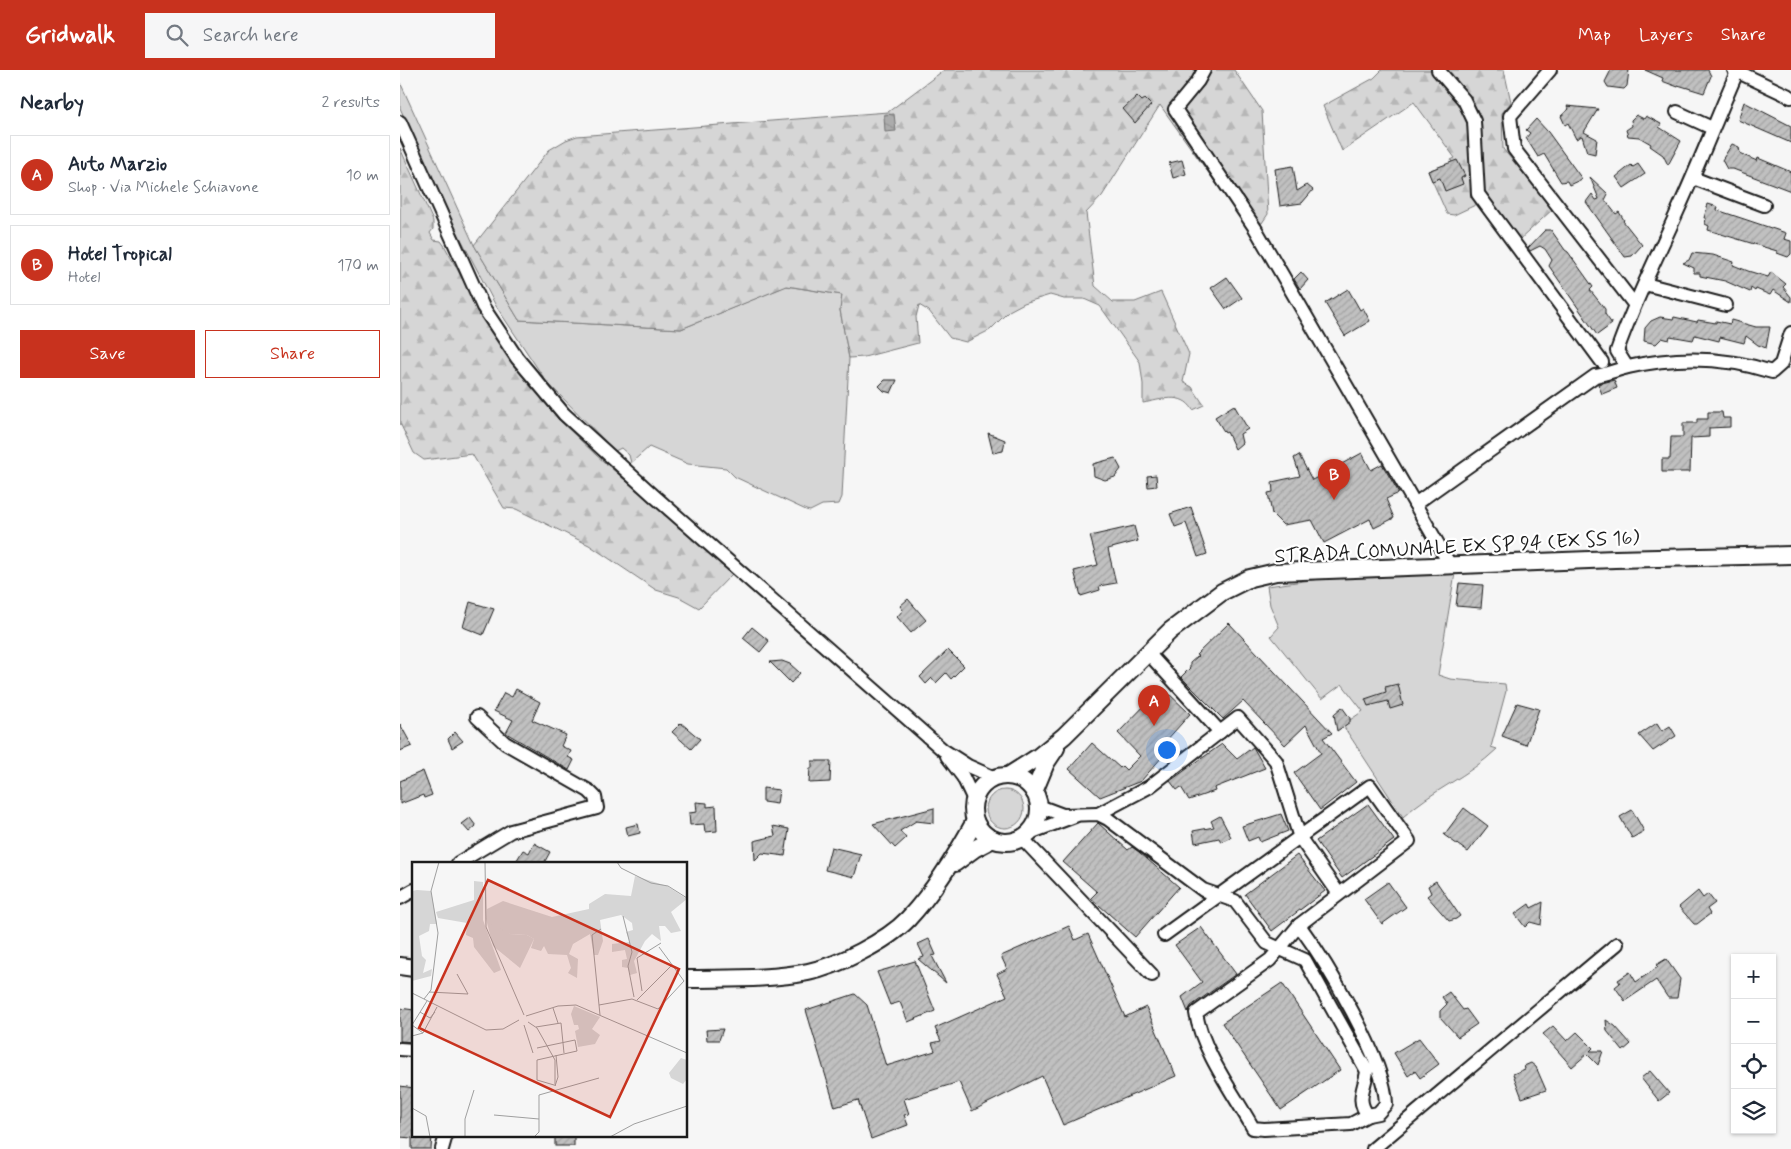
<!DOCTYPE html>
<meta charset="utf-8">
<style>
:root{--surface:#fff;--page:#f6f6f7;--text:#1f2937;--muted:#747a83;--line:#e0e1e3;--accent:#c8321e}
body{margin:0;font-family:Mynerve,sans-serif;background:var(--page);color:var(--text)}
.controls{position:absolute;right:15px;bottom:15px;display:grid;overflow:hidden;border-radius:0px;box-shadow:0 1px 4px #0004}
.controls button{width:45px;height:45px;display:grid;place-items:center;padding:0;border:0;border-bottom:1px solid var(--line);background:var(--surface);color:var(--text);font:25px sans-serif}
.you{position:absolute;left:766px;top:679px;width:18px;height:18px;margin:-12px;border:4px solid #fff;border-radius:50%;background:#1a73e8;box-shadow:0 0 0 8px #1a73e833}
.badge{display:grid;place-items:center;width:32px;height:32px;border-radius:50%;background:var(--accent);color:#fff;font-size:16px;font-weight:700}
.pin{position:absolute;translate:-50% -41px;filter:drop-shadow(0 1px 2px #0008)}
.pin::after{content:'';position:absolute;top:26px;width:18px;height:15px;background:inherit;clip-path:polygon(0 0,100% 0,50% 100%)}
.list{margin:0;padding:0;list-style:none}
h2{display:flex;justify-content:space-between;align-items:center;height:65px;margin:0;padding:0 20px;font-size:21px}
h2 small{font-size:16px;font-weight:400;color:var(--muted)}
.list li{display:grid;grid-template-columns:32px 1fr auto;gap:15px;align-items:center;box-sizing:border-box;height:80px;margin:0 10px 10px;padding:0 10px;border:1px solid var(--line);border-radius:0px}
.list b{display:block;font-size:19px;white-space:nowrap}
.list p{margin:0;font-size:16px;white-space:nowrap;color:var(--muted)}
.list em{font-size:16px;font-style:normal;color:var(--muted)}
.actions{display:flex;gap:10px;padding:15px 20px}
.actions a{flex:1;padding:11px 0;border:1px solid var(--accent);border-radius:0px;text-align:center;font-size:18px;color:var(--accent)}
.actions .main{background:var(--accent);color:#fff}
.icon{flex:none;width:28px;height:28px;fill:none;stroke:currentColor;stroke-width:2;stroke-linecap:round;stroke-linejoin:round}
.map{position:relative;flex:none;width:1391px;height:1079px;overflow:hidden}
header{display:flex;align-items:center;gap:30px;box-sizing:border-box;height:70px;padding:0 25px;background:var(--accent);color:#fff}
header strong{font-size:24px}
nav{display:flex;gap:28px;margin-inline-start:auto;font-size:18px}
.search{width:350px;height:45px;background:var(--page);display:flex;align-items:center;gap:12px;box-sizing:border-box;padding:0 18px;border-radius:0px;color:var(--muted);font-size:19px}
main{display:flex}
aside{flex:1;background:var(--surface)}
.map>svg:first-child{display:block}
.green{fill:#d6d6d6;stroke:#797979}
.forest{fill:url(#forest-firs);stroke:#797979}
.water{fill:url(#water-waves);stroke:#727272}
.building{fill:url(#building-hatch);stroke:#1c1c1c}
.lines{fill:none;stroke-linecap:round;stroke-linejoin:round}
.minor-casing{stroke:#1c1c1c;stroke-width:16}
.major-casing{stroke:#1c1c1c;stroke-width:20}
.minor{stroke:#fff;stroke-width:12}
.major{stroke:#fff;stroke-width:16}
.labels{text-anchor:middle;stroke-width:4.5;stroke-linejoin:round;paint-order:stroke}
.street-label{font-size:20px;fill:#1c1c1c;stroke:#fff}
.inset-road{fill:none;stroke:#9f9f9f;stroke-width:1}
.view{fill:#c8321e;fill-opacity:0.15;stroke:#c8321e;stroke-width:2.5}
.inset-edge{fill:none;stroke:#1c1c1c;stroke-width:2.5}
</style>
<header>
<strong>Gridwalk</strong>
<div class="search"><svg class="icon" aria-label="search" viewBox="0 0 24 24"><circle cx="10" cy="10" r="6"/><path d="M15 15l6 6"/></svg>Search here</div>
<nav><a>Map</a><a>Layers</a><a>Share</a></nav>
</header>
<main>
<aside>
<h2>Nearby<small>2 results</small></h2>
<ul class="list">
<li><span class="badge">A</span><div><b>Auto Marzio</b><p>Shop · Via Michele Schiavone</p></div><em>10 m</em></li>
<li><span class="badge">B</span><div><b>Hotel Tropical</b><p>Hotel</p></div><em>170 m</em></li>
</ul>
<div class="actions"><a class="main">Save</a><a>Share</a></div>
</aside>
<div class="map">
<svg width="1391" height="1079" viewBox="0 0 1391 1079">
<defs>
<pattern id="forest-firs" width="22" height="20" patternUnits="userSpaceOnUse" patternTransform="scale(1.25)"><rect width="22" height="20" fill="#d6d6d6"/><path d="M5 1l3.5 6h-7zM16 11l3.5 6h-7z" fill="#b7b7b7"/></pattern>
<pattern id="water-waves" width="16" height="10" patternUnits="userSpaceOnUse" patternTransform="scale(1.25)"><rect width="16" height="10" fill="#acacac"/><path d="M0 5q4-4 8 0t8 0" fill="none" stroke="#939393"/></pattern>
<pattern id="building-hatch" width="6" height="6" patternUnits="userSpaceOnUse" patternTransform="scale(1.25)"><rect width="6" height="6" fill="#c0c0c0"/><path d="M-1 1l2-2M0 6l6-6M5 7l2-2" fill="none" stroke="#a4a4a4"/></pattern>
</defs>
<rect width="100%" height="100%" fill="#f6f6f6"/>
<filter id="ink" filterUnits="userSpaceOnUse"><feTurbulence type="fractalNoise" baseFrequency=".02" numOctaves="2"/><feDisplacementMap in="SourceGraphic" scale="10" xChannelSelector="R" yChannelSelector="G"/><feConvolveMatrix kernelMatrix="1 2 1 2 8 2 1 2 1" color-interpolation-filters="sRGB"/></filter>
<g filter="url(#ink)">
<!-- green -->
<g class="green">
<polygon points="0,12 74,175 119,250 281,259 386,216 442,225 440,240 449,288 442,427 439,434 422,435 410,441 406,440 335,407 326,398 288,394 249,377 231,393 229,385 221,378 215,381 146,311 96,236 50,148 0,38"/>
<path d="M1055,503L1038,605L1050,609L1105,614L1106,621L1091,677L1097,679C1068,707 1032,720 1003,747L944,657L950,650L963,641L942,614L922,629L871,566L879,557L870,535L867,516L926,508Z"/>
<circle cx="605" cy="739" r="19"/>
</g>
<!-- forest -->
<g class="forest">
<path d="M544,0H834L862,41L868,144L862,153L845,154L760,35L702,126L686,143L695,216L713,232H735L761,222L789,284L783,312L792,317L804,335L793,340C782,321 761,330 743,333V314L740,292L700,236L684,229H664L650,225L624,233L609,241L590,260L566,272L550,268L529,241L519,235L516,247L518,273L464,287L449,288L440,240L442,225L387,216L281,259L119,250L74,175L149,80L166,70L177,66L488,42Z"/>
<polygon points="982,0 1104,0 1111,32 1102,43 1103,79 1153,139 1117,172 1086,130 1054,145 1047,144 1028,101 1044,95 1046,101 1054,97 1051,90 1055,88 1014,32 942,81 923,36 974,8"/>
<polygon points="0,78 33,151 33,159 30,163 34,170 41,171 44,175 85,250 158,349 196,385 333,503 299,538 279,527 256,520 189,475 116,439 104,438 72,384 24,390 14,383 0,353"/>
</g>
<!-- water -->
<polygon class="water" points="494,44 496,61 485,62 484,45"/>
<!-- building -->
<g class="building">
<polygon points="1211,0 1229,0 1227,16 1224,19 1208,17 1205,12"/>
<polygon points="1245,0 1308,0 1311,6 1304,23 1278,15 1278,17 1262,11 1263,8"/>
<polygon points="737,26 742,31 745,29 751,35 735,53 723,39"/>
<polygon points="1344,32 1391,56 1391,73 1338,50"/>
<polygon points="1167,36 1198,39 1184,62 1197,69 1195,84 1187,82 1182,66 1176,69 1168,53 1165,55 1161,46 1169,39"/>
<polygon points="1236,45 1244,49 1246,46 1261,54 1259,57 1281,71 1268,95 1263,85 1250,76 1251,74 1239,67 1228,66 1226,60 1232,56 1231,50"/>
<polygon points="1136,49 1148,62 1182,109 1169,115 1167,111 1161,112 1144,84 1138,87 1126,68 1130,63 1126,60"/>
<polygon points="1332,74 1339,77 1340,83 1343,85 1357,91 1358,88 1391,102 1391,121 1333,99 1327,99 1322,90"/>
<polygon points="782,90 786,104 773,108 769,93"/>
<polygon points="1057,90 1065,106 1061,108 1063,114 1045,121 1040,108 1032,111 1028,101"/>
<polygon points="1238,94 1245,104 1224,118 1216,107 1231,95 1233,97"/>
<polygon points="893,96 897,121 907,115 913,120 902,133 880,136 875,99"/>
<polygon points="1190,107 1208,124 1205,130 1216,144 1219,142 1224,150 1223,151 1242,175 1232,186 1225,187 1186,132 1192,124 1196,130 1199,129"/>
<polygon points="1308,134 1318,137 1317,140 1386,163 1384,169 1391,171 1391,184 1388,187 1377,183 1377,181 1308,160 1309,156 1305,154 1306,148 1304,148"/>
<polygon points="1145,160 1151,160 1165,180 1168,182 1193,217 1190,220 1205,239 1205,244 1212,254 1197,265 1149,196 1152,190 1145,179 1140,176 1130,181 1128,178"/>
<polygon points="1292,183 1313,185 1334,192 1333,195 1348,201 1368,207 1371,202 1386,214 1383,217 1391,227 1391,232 1373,220 1370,225 1356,219 1355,221 1351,218 1350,222 1325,211 1300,206 1300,203 1294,203 1294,198 1283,193 1289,190"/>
<polygon points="901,202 908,210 900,219 894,209"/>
<polygon points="827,207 842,228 826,239 811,218"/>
<polygon points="948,219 960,240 963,238 970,251 945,266 925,233"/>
<polygon points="1260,247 1273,249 1274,247 1297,252 1298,250 1316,253 1316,251 1330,254 1331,250 1356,257 1370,257 1366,278 1358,275 1346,266 1344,273 1320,267 1319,271 1295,265 1293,270 1270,266 1269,270 1262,268 1256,274 1244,271 1245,258 1251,251"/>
<polygon points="485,310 497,310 491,323 484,321 479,316"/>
<polygon points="1214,310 1217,318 1202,324 1198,314"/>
<polygon points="834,335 848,359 840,364 842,373 835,379 827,362 825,363 815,347"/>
<polygon points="1308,342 1322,342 1323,348 1330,348 1330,357 1309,358 1309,367 1291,368 1290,402 1262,402 1262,389 1270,389 1271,367 1283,367 1283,353 1297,353 1297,349 1308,349"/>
<polygon points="588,363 605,370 603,381 593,383"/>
<polygon points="962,383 971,400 982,394 999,423 986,429 994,448 974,458 970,449 924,473 912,450 883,455 872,444 868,423 873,422 872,412 900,406 894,388 899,385 912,410 920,406 924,414 941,405 936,397"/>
<polygon points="715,388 721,399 715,407 705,410 694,406 693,394"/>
<polygon points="756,405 757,416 748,417 747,406"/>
<polygon points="791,437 807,484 798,487 786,453 775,457 770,444"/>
<polygon points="734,456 738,471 708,479 716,513 699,516 700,520 681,526 674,501 698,495 690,466"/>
<polygon points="1059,513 1083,515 1081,538 1056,536"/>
<polygon points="508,529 526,550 511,563 497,547 503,540 500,536"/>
<polygon points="70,532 94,539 83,565 63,557"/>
<polygon points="829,553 932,663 923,668 956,712 920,740 894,703 921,683 906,655 885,675 843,631 823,649 781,607 790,598 790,593 798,586 796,585"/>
<polygon points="352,557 369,571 360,582 343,568"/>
<polygon points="548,580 564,596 551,609 546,603 536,613 532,608 526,614 520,607"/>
<polygon points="382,591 390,594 400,603 391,613 370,592"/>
<polygon points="998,614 1003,635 990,639 988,631 968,636 965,629 986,622 985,617"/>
<polygon points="116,619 140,632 132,650 166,665 161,676 171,681 168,687 174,690 169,700 106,663 113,650 94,641 104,623 112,627"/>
<polygon points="765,620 790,644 757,681 763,686 741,711 700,727 669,699 692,673 720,698 722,696 726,700 740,686 718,663 751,629 759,627"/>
<polygon points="1117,633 1139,639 1126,675 1102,666"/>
<polygon points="942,637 950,648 950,652 937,661 934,644"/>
<polygon points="281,653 300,669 291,679 272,662"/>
<polygon points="1257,653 1262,661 1270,656 1276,666 1253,681 1239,665"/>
<polygon points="0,654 12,676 0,681"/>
<polygon points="55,662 63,671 52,678 48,669"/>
<polygon points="822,674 837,689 853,677 865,698 814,718 815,721 789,730 781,717 777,720 770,711"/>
<polygon points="412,691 431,691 430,712 409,713 410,698 412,698"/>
<polygon points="23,701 32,725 24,728 23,725 0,734 0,711"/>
<polygon points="363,718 379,720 377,734 363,732"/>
<polygon points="296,732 307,733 307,737 316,736 317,761 305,762 304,754 290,755 289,743 297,742"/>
<polygon points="968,734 994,770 942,808 916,771"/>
<polygon points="534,738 534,753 516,751 500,761 506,768 495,778 473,754"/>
<polygon points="1064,738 1088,756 1068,782 1044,765"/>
<polygon points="1232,740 1244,761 1232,768 1220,747"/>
<polygon points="881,744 888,761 860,772 858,767 848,771 842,756"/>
<polygon points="820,746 831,767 821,772 819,768 795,773 793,761 814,757 811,751"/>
<polygon points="70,748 76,756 69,762 62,754"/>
<polygon points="698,753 728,780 732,777 739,782 779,817 735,867 691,828 697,822 663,792"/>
<polygon points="238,754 240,763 228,766 226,757"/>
<polygon points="373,756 389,759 385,786 362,783 355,790 354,771 375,766"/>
<polygon points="134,773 150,782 144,793 115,793 123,780 129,783"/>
<polygon points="431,777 461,784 454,807 425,800"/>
<polygon points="897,785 925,821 872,861 845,824"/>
<polygon points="1036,811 1060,846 1056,849 1049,851 1027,826 1031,823 1028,816"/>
<polygon points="988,812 1006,837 982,854 964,829"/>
<polygon points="1298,821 1303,828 1308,824 1315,833 1307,839 1310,844 1297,854 1294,854 1279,837"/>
<polygon points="1143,832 1141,855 1130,852 1125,857 1115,844 1129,834 1131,838"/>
<polygon points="669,856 675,870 688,864 725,947 746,937 776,1006 663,1055 642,1006 572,1041 559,1012 504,1029 509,1044 504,1045 508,1055 471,1069 458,1030 435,1037 406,940 455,924 467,935 486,996 535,981 532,973 541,971 535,958 607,926 597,904 607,899 601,886"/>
<polygon points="801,857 836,904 791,936 788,942 782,927 802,912 775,875"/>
<polygon points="529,869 536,885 532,886 546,913 518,889 524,887 518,874"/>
<polygon points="1266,889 1280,909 1277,928 1268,928 1256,910 1225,931 1215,917 1220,913 1218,910 1230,902 1236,912 1258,897 1256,895"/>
<polygon points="515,891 535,941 508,952 500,932 490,935 477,902"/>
<polygon points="882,913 940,1000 881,1040 822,953"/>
<polygon points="1049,922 1063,940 1066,939 1077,954 1058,967 1040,947 1040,941 1047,934 1042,927"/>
<polygon points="0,938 14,940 14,972 0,971"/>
<polygon points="1206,950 1215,956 1231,974 1223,981 1207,961"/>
<polygon points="1153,956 1167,971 1177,962 1193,978 1190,981 1203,981 1198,995 1187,984 1172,997 1143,964"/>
<polygon points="323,959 319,970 307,970 306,960"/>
<polygon points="1019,968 1039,994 1020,1008 1015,1001 1008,1006 994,983"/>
<polygon points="1131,993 1136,997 1146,1020 1122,1028 1113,1004 1125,999 1124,996"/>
<polygon points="1250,1001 1269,1023 1259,1031 1241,1008"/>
<polygon points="0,1016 14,1018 14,1065 32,1065 31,1079 12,1079 12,1068 0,1067"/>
<rect x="155" y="1065" width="19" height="11"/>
</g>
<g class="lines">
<defs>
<g id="minor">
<polyline points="804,0 798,11 775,39 855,158 1015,434"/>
<polyline points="1038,0 1064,30 1074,51 1078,124 1202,292"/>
<polyline points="1150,0 1110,46 1114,79 1234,234"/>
<polyline points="1334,0 1391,27"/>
<polyline points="1277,42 1312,58"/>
<polyline points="0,52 83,237 117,288 164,344 253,425 543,680 568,696 595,708"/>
<polyline points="1293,108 1364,135"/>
<polyline points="1245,214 1326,235"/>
<path d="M1227,297L1217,281C1234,232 1257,187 1278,140C1299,94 1317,48 1337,2"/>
<path d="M1050,495L1015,434L1195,306C1207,304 1216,300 1228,297C1276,286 1326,287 1372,302L1381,294L1391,263"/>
<polyline points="748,583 820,662"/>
<polyline points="547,686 563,707 574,730"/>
<path d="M639,736L663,745L698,744L708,749L803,820L835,831L867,873L905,890L967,1001C965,1018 955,1030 968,1045L978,1043L986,1034C985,989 926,892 899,855"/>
<polyline points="698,744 749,717 838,648 876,691 900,768 939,824"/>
<polyline points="627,764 675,746"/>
<polyline points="622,768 752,905"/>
<polyline points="58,793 111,761 197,738 195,727 189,721 105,673 77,647"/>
<polyline points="0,828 14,820"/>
<path d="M764,865L970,716L1009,771L899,855L870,890L796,943C802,981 834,1024 853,1058L864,1059L951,1054L968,1045"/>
<polyline points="0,979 14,980"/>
<polyline points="42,1079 46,1065"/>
<polyline points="973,1079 1217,874"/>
</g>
<g id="major">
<polyline points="608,706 638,687 664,666 770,561 822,522 850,508 876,502 1215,489 1391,485"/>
<circle cx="606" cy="739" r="33"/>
<polyline points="634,722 646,693 656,678"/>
<polyline points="555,793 574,779 593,769"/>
<polyline points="0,896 14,898"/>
<path d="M286,909C326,908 369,910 408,902C438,896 487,871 508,849C535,820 556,786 575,751"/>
</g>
</defs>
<!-- minor casing -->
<use href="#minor" class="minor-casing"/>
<!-- major casing -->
<use href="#major" class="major-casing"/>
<!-- minor -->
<use href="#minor" class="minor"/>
<!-- major -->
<use href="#major" class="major"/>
</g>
</g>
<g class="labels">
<!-- street labels -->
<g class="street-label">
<text transform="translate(1057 476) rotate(-3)" y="7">STRADA COMUNALE EX SP 94 (EX SS 16)</text>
</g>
</g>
<!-- overview -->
<g transform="translate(12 792)">
<rect width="275" height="275" fill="#f6f6f6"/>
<path d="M75,11V47L98,72L115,73L122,77L108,106L81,84L74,57ZM162,144L188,155L180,167L188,173L183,182L166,185L163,169L167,167L166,163H162L159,152ZM269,196L275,198V217L271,222L259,216L257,211Z" fill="#d6d6d6"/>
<path d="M223,14L255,24L275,37L259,50L269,69L259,71L253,64H247L249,79L240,72L233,79L222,99L225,111L218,113L216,106L210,105V98L215,97L213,88L200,90V82L218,80L214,70L221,68L220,61L209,53L188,58L191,79L186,93H182L178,72L161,82L157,92L166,97L165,116L156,111L159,106L155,93L136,92L132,84L129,89L119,86L122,77L115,73L98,72L76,60L75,47L91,39L140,55L177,47V42L193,32L219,34ZM62,19L71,20V58L89,108L82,111L62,85L61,76L54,73L55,61L26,56L24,50L62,38ZM5,28L19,29L25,62H18L17,69L7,74L10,94L14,98L11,111L20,107L19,114L0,119V29Z" fill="#d6d6d6"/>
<path class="inset-road" d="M73,0L74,65L112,153M205,0L209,6L239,21L256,24L275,36M211,54L220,90L216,104L222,135M247,85L272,119M45,112L56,132M230,129L225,96L249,81M17,130L56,132M0,131L74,168L91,167L107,158M12,137L19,128L26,71L19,29L27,0M225,138L259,104M187,143L180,73L189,67M141,146L146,161M8,150L18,156L23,150M188,153L187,143L220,137L246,147L272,119M114,154L146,144L164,143L275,191M116,160L125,166L143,198V224L146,215L144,193M0,163L15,139M0,163L11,171L0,174M112,163L121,191M124,165L149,161L152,191M11,171L25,145M125,186L163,178L165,189L125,198V218L142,223M0,246L14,254L18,275M82,253L127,257M53,275V257L62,228M122,275L127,270V233L187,216M198,275L222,262L275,244"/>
<path class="view" d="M76,18L267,107L198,255L7,166Z"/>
<rect width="275" height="275" class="inset-edge"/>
</g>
</svg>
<div class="controls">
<button>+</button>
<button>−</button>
<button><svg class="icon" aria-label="locate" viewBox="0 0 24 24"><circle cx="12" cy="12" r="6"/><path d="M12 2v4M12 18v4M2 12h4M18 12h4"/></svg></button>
<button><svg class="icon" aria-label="layers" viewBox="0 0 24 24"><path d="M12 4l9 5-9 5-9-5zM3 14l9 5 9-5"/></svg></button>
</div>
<div class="you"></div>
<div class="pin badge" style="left:754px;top:656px">A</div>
<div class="pin badge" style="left:934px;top:430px">B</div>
</div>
</main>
